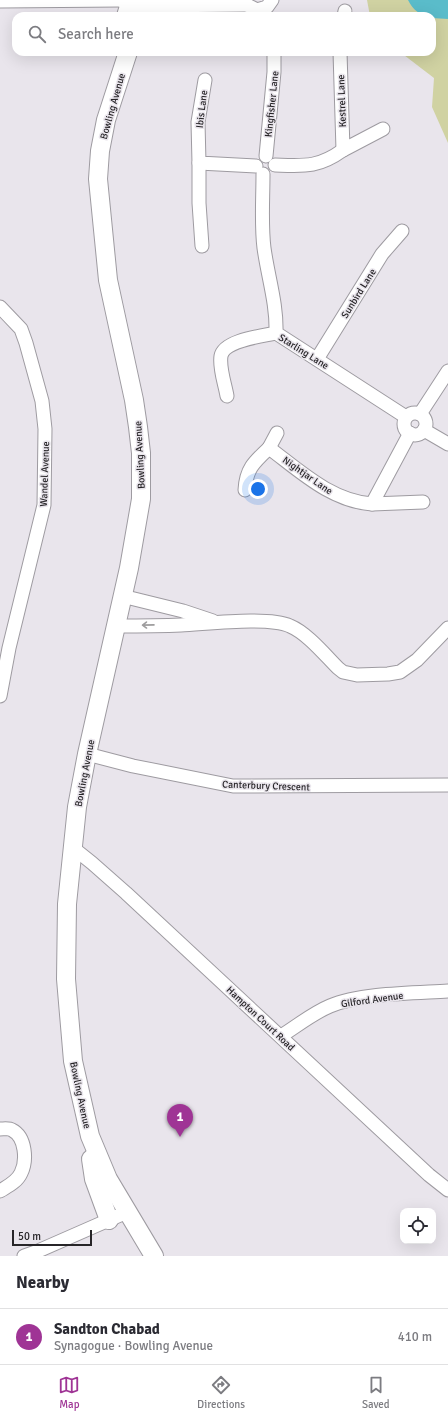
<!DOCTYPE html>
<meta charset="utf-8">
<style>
:root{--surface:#fff;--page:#f2f2f3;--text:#2b2b33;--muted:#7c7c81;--line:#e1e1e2;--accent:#9f3495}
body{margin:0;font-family:Signika,sans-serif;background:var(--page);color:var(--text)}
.controls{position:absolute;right:12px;bottom:12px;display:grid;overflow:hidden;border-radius:8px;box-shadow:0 4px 16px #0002}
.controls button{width:36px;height:36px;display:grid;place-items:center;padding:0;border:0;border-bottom:1px solid var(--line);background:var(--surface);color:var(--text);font:20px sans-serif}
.scale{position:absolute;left:12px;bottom:10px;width:80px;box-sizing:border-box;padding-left:4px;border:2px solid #272528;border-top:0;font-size:11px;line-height:14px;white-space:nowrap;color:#272528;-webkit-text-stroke:3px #e9e5ec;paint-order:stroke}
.you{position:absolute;left:258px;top:489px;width:14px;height:14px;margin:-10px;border:3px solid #fff;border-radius:50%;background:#1a73e8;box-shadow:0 0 0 6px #1a73e833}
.badge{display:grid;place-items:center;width:26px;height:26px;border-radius:50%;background:var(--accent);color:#fff;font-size:13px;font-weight:700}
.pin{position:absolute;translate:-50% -33px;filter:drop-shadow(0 1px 2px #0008)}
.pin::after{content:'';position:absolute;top:21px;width:14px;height:12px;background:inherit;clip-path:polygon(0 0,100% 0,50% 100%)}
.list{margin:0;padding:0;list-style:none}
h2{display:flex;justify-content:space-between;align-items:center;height:52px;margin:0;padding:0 16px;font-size:17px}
h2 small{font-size:13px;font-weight:400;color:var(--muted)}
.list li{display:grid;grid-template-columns:26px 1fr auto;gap:12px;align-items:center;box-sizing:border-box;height:56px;padding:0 16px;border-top:1px solid var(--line)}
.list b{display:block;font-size:15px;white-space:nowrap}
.list p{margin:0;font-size:13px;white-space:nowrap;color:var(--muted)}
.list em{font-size:13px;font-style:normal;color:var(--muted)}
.icon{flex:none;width:22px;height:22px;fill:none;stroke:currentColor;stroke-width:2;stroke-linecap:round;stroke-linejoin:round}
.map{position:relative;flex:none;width:448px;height:1256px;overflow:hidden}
.search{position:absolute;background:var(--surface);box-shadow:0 4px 16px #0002;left:12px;right:12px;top:12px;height:44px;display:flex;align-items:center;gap:10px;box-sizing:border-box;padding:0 14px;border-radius:12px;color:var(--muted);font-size:15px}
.sheet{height:108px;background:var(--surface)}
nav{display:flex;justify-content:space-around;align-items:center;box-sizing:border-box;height:56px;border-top:1px solid var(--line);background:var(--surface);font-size:11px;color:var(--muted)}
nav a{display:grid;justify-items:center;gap:2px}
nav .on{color:var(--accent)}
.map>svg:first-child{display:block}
.green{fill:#d0d2a2}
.water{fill:#5abcca}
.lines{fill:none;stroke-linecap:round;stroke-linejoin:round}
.street-casing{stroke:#9e9ba1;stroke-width:15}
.secondary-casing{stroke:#9e9ba1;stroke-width:20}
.street{stroke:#fff;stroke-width:13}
.secondary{stroke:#fff;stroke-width:18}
.oneway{stroke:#9e9d9e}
.labels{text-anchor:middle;stroke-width:3;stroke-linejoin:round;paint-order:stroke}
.street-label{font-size:10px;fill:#272528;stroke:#e9e5ec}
</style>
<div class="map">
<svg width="448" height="1256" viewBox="0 0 448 1256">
<rect width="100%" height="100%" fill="#e9e5ec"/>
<!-- green -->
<polygon class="green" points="367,0 448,0 448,143 432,107 434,78 400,52 432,52 432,16 370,16"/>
<!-- water -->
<path class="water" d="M408,0H448V19L432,18V16C420,16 413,10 408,0Z"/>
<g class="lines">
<defs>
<g id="street">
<polyline points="121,0 130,5 143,6 247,5"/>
<polyline points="244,0 247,5 257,10 267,7 272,0"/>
<polyline points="0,1 122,0"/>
<polyline points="344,16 345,11"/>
<polyline points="340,52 343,150 383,129"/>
<polyline points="205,80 198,122 199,163 256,166"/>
<polyline points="266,156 274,72 274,52"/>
<polyline points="199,163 199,203 202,246"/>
<path d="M275,165C304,166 318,168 343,150"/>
<path d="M263,174C263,199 261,224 264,248C268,277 277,304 276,333L406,417"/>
<polyline points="0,307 21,329 26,343 42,401 45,429 44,505 9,648 0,696"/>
<polyline points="317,359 382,254 402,231"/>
<path d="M227,396C225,384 219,368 221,356C224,340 263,336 276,333"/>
<circle cx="415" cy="424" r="11"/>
<polyline points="420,414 448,371"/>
<polyline points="424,430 448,444"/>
<polyline points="269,448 277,433"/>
<path d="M245,490C246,469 254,462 269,448C300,471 331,501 372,504L410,433"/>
<polyline points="372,504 423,502"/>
<polyline points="122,596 183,611 213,621"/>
<path d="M116,626C138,626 159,626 181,625C206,624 268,616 290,626C307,633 325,655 338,668L343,672L357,675L388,674L400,672L417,660L448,628"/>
<polyline points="87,754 133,766 233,786 448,785"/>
<polyline points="72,847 92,863 126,893 429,1175 448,1190"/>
<path d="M281,1036C297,1026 313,1013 330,1006C360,993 415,993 448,991"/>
<path d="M0,1129C4,1129 9,1128 12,1130C26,1137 27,1161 21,1173C17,1182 8,1186 0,1191"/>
<polyline points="24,1256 38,1251 127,1212"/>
</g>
<g id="secondary">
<polyline points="126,16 131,0"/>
<polyline points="140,16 144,0"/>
<polyline points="128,52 106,120 100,151 98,179 108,280 134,400 138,427 141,453 141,499 129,568 87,754 77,807 67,904 66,979 73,1061 90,1136 108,1179 154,1256"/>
<polyline points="91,1159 94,1179 109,1220"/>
</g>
</defs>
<!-- street casing -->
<use href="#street" class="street-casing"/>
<!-- secondary casing -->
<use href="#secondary" class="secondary-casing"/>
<!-- street -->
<use href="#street" class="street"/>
<!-- secondary -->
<use href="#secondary" class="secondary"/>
</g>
<!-- one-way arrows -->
<defs><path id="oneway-shaft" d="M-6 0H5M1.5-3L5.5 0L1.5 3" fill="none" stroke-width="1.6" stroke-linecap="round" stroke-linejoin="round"/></defs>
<use class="oneway" href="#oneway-shaft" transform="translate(148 625) rotate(179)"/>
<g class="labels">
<!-- street labels -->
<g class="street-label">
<text transform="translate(341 101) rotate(-92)" y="4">Kestrel Lane</text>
<text transform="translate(271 104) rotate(-84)" y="4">Kingfisher Lane</text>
<text transform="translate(112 106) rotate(-74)" y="4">Bowling Avenue</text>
<text transform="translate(201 109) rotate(-83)" y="4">Ibis Lane</text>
<text transform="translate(358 293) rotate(-58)" y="4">Sunbird Lane</text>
<text transform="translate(304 351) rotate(32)" y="4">Starling Lane</text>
<text transform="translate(139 455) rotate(-93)" y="4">Bowling Avenue</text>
<text transform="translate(44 474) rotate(-88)" y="4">Wandel Avenue</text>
<text transform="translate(308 475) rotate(35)" y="4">Nightjar Lane</text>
<text transform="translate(84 773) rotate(-79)" y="4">Bowling Avenue</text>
<text transform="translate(266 785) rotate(2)" y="4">Canterbury Crescent</text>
<text transform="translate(372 999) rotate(-8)" y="4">Gilford Avenue</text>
<text transform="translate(261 1018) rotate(43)" y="4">Hampton Court Road</text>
<text transform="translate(81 1095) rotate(78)" y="4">Bowling Avenue</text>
</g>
</g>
</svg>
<div class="controls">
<button><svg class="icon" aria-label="locate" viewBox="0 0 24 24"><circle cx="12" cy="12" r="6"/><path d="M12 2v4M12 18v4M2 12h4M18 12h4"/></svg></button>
</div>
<div class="scale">50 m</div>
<div class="you"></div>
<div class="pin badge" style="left:180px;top:1137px">1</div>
<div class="search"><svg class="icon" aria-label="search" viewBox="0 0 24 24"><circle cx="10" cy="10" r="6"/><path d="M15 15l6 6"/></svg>Search here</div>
</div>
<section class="sheet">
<h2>Nearby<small></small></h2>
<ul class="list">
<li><span class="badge">1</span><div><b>Sandton Chabad</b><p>Synagogue · Bowling Avenue</p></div><em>410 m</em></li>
</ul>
</section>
<nav>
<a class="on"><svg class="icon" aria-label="map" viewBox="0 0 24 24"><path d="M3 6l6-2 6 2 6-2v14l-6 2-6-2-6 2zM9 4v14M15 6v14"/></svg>Map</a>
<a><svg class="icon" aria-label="directions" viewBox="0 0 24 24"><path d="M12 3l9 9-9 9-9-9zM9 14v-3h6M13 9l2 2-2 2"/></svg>Directions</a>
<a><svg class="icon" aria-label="saved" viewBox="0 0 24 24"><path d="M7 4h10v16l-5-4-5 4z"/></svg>Saved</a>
</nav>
